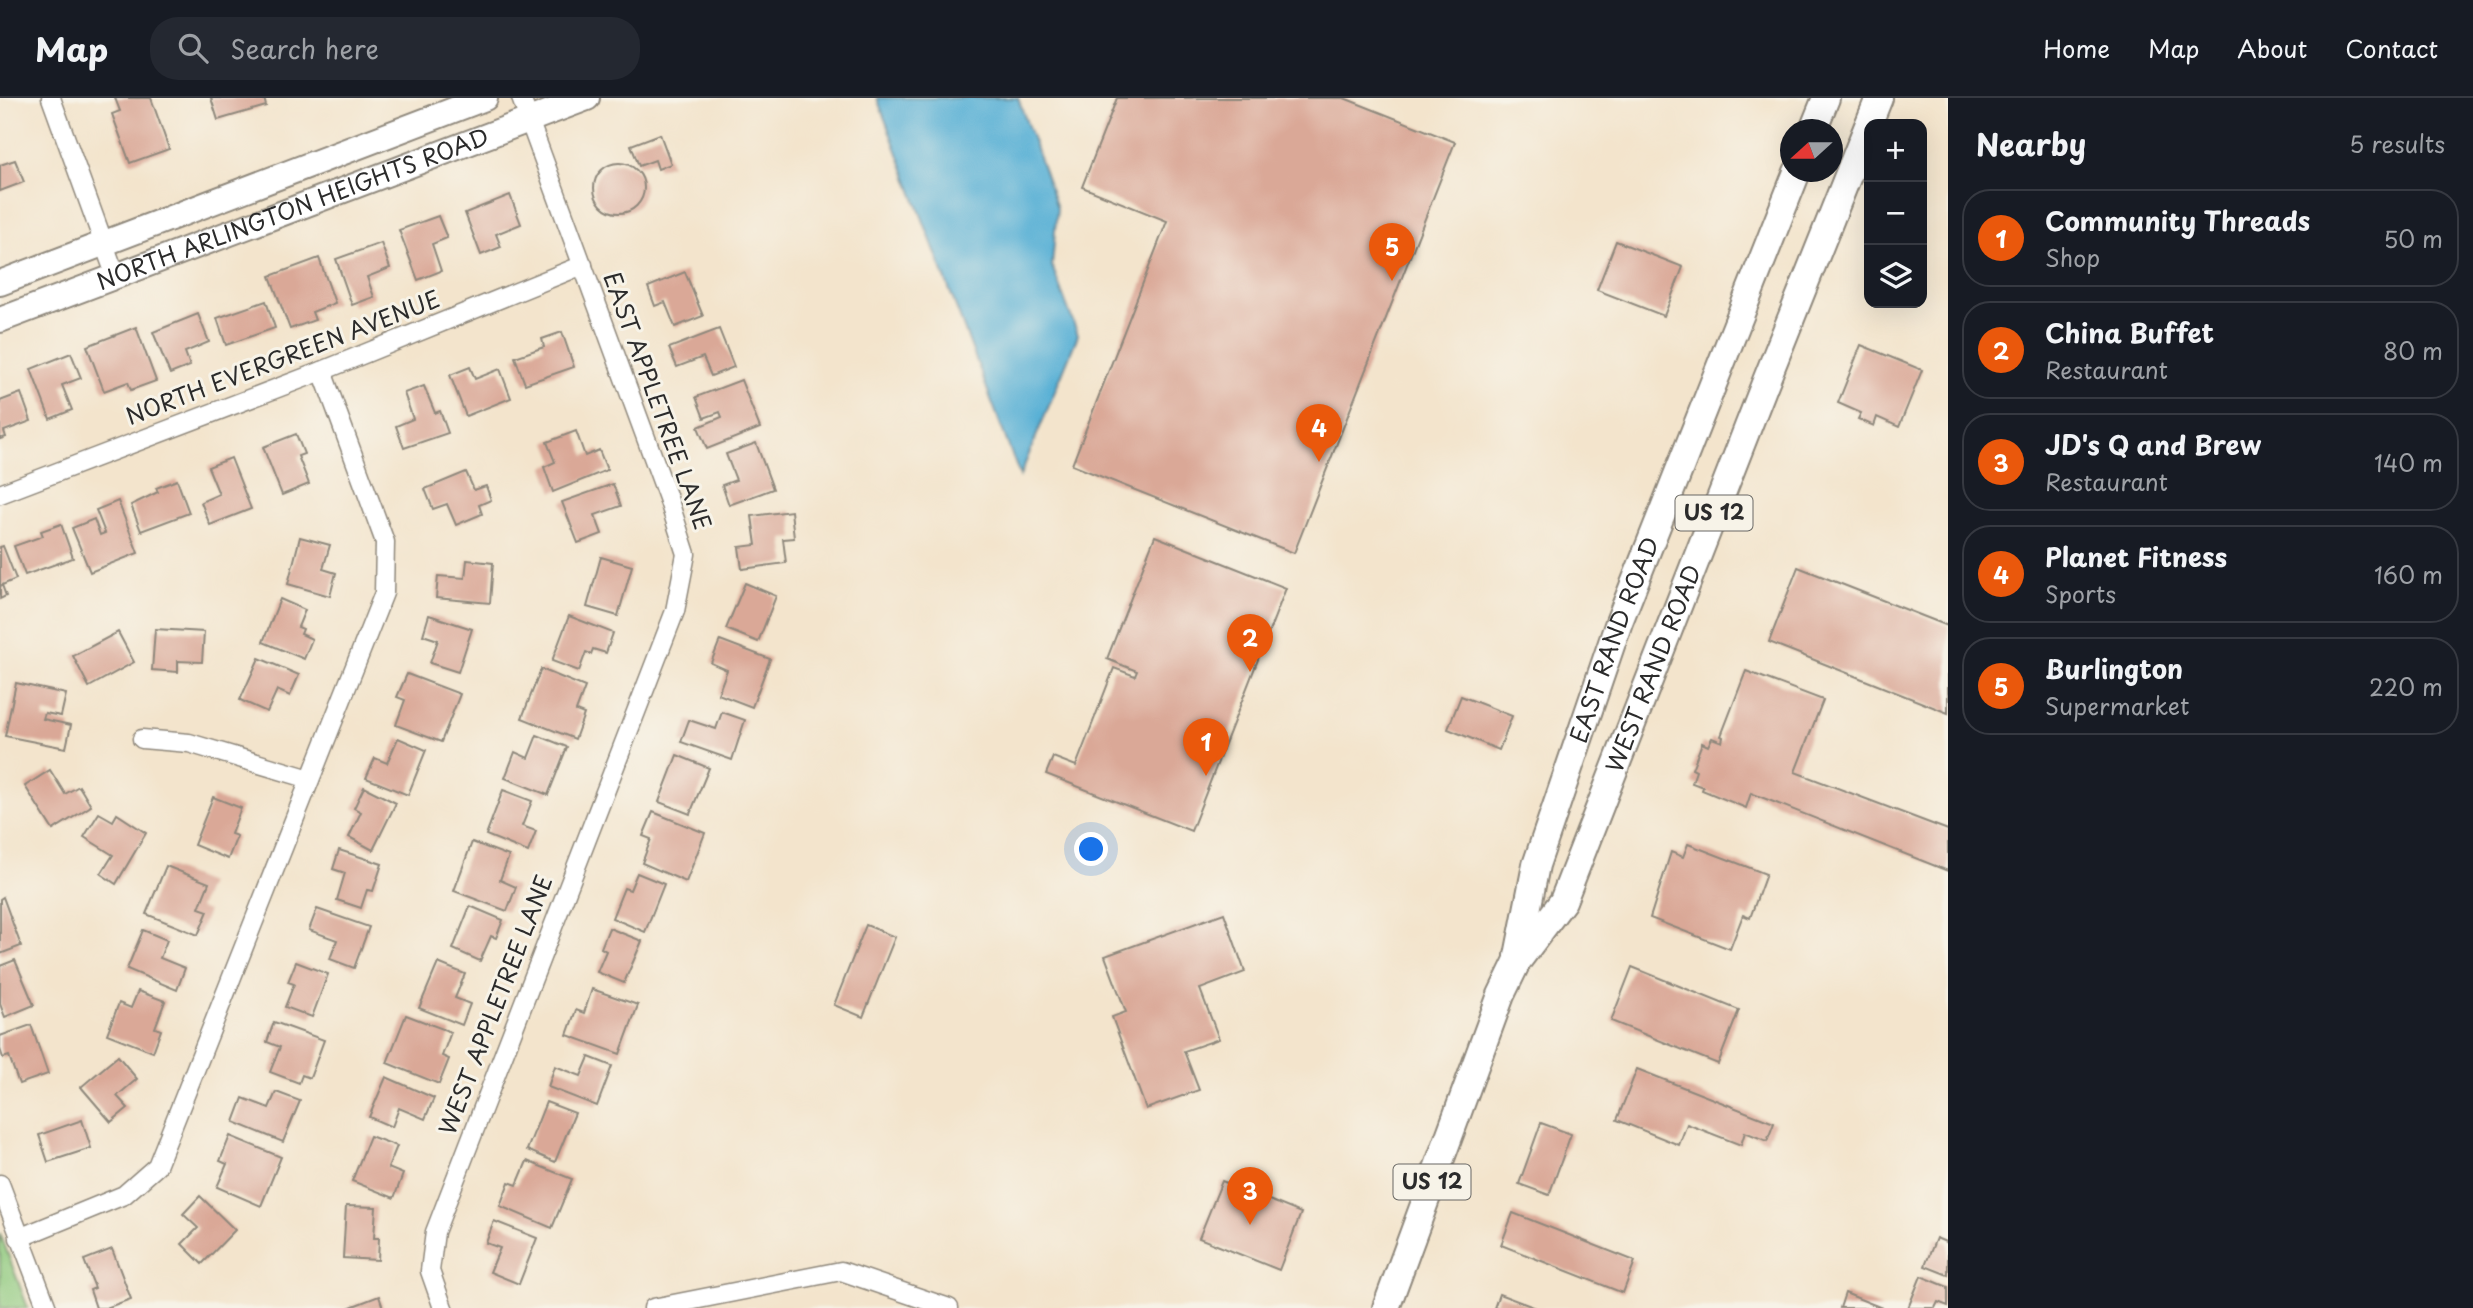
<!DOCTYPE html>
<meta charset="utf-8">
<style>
:root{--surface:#171b24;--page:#242831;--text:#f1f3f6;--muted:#9ea1a6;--line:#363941;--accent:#ea580c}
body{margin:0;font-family:"Playpen Sans",sans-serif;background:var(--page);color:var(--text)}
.controls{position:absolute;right:21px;top:21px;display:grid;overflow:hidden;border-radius:14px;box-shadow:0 7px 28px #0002}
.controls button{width:63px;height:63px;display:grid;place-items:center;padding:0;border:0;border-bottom:2px solid var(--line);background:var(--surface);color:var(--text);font:35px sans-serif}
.compass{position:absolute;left:1780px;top:21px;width:63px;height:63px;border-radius:50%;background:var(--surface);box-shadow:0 7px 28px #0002;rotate:249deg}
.you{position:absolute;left:1092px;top:752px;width:24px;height:24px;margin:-18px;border:5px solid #fff;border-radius:50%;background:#1a73e8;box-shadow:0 0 0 10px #1a73e833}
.badge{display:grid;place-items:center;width:46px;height:46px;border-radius:50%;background:var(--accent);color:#fff;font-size:23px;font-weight:700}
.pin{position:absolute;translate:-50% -58px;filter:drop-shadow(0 2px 4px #0008)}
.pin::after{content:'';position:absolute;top:37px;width:24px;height:21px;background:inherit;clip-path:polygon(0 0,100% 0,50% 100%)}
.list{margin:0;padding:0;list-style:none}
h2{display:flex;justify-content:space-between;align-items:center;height:91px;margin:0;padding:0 28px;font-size:30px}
h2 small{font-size:23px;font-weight:400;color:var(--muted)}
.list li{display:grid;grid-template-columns:46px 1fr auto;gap:21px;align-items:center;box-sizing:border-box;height:98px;margin:0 14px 14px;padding:0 14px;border:2px solid var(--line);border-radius:28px}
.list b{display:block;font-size:26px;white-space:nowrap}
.list p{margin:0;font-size:23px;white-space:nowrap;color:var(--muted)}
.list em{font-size:23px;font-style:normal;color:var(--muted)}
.icon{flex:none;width:38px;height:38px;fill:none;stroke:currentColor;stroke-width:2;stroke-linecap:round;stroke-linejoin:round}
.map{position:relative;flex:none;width:1948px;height:1210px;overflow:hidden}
header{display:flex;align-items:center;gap:42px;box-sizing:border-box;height:98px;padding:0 35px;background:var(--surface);border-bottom:2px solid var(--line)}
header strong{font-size:33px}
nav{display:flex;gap:38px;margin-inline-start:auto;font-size:24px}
.search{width:490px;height:63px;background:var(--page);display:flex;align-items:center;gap:18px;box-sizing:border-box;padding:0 24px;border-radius:28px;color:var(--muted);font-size:26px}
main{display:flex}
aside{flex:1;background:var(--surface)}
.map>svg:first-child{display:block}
.park{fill:#8fc97e;stroke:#5d7a54;stroke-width:2}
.water{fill:#58b0d5;stroke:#426e80;stroke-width:2}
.building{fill:#daa897}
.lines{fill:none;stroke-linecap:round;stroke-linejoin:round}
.street-casing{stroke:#8f887c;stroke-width:21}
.secondary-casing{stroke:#8f887c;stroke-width:28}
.primary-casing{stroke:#8f887c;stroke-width:30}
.street{stroke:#fff;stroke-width:18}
.secondary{stroke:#fff;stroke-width:24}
.primary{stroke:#fff;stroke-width:26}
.labels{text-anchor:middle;stroke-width:6;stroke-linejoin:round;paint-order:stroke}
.shield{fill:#f7f3e8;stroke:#686764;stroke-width:2}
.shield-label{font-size:21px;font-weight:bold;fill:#2b2b2b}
.street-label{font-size:23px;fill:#2b2b2b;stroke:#f7f3e8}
</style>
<header>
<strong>Map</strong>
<div class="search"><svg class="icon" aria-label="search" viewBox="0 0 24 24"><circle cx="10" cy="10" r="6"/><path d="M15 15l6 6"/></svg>Search here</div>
<nav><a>Home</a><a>Map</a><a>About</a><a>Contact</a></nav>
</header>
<main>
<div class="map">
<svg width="1948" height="1210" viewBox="0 0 1948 1210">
<rect width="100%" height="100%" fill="#f7f3e8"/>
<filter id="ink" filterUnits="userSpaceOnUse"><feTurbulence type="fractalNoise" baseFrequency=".0143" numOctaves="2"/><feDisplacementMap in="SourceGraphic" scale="14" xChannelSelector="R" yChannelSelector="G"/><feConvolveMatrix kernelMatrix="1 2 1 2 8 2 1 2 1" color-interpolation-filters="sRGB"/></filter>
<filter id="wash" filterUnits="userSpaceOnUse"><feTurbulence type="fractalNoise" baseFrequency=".00686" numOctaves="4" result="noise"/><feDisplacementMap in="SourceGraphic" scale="28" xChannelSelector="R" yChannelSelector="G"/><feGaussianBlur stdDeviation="1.57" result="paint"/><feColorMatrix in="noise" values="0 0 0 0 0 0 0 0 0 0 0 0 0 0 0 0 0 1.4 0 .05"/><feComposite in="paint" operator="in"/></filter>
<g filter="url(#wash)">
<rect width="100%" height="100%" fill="#f3e4cc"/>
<!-- park -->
<polygon class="park" points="0,1135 28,1210 0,1210"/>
<!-- water -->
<polygon class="water" points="877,0 1018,0 1057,110 1052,168 1078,237 1020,378"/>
<g id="blocks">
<!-- building -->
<g class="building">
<polygon points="115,0 151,0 169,51 130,65 112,16 120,13"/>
<polygon points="211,0 264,0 266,8 218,22"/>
<polygon points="1117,0 1344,0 1455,44 1294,455 1072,367 1167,123 1082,89"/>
<polygon points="660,36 671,66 658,71 655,62 639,68 631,47"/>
<polygon points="15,62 24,84 0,93 0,67"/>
<circle cx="619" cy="90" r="25"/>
<polygon points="510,97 521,126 496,136 501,149 481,157 465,115"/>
<polygon points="438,118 447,140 432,146 441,173 418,182 399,132"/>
<polygon points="1616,143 1683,169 1664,218 1597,192"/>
<polygon points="381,145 390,170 367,179 374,199 352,207 336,161"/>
<polygon points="319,160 335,205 312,214 315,222 290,231 270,178"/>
<polygon points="685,174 703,218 675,229 665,204 655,208 648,189"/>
<polygon points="266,203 275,230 226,247 217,220"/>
<polygon points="198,216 209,244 185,254 190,268 170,276 153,234"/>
<polygon points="136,229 156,283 131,292 128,284 104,293 87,248"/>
<polygon points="719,231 734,269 711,278 703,259 677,269 669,250"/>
<polygon points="562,234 574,269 525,286 515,259 544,249 542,241"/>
<polygon points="1861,247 1922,272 1899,329 1877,319 1874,328 1858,321 1861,315 1838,305"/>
<polygon points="71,255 81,280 62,287 72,312 50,321 31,271"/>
<polygon points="470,269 475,281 500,271 511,300 466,318 450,277"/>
<polygon points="741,282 760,330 707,351 698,329 722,319 720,314 704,320 696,299"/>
<polygon points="424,288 435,315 440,313 448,335 404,350 396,328 413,321 404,295"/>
<polygon points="21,295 31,323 4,333 6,339 0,341 0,303"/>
<polygon points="576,333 585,358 599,352 607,372 553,394 544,369 555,364 547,344"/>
<polygon points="296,336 304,356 298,358 309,386 282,397 263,349"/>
<polygon points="756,345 773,391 729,407 722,387 736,382 726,356"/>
<polygon points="231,360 251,411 210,427 201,404 219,396 208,369"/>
<polygon points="466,374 474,392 486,388 491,402 479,407 482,416 456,427 447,406 433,411 425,391"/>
<polygon points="177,382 189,415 141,433 131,407 158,394 156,390"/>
<polygon points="613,386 621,408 595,417 602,436 578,445 562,404"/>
<polygon points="118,403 138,455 90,474 72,430 94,421 100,437 105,435 96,412"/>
<polygon points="791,413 794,440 783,441 786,465 742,471 739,449 756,447 752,418"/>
<polygon points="61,426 73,460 25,477 14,448 43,438 41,433"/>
<polygon points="1155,438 1286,490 1191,733 1046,676 1053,659 1076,668 1114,570 1135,578 1137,573 1107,561"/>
<polygon points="300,439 330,447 323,471 336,475 330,498 288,486"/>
<polygon points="3,448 16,481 2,487 6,498 0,501 0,449"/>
<polygon points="601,459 632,468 618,518 587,509"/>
<polygon points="467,462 493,465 490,505 436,500 438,478 465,480"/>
<polygon points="1798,469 1948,528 1948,615 1769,544"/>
<polygon points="745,485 776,498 758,544 726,531"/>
<polygon points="280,501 305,512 298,529 303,531 301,536 312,541 304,561 263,544"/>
<polygon points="429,517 472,531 458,574 430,565 438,542 423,537"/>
<polygon points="569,518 613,535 606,555 593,551 591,556 586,554 579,573 552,563"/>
<polygon points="155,531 204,534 202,564 178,563 178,574 152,572"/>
<polygon points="118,534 134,564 89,589 73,558"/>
<polygon points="720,542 770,561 752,609 718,596 727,572 711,565"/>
<polygon points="259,560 299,577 290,598 277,592 267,614 240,602"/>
<polygon points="541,571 585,589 576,613 584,616 575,641 522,620"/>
<polygon points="1746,573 1823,602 1795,674 1948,732 1948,773 1751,695 1746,710 1702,692 1703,689 1692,685 1696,673 1692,671 1702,645 1708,648 1712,640 1722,644 1723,639 1721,638"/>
<polygon points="407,576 460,596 441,644 396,627 405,602 397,599"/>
<polygon points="16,585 66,596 61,618 45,615 43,621 71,627 66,650 5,638"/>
<polygon points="1461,598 1512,618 1499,652 1448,631"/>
<polygon points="722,614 745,622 732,662 681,644 689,622 716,631"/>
<polygon points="537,637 567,649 548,697 505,680 515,654 528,660"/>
<polygon points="398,640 426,652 408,697 366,680 375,660 387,665"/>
<polygon points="677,657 709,670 690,716 659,704"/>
<polygon points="50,672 65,696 79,688 91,708 53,732 25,688"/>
<polygon points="364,689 396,705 373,752 349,739 361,714 354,710"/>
<polygon points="503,692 532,703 522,728 536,733 528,754 486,737"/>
<polygon points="213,699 241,710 231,736 237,738 228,761 194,747"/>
<polygon points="653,714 705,735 686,784 642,765 651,741 643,738"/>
<polygon points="99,715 113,723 117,716 146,735 116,786 101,776 113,757 84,739"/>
<polygon points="472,744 509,758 500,782 516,789 507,813 454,793"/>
<polygon points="1688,746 1766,776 1750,820 1743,817 1730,851 1650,820 1671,754 1683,759"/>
<polygon points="339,752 382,766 373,793 367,792 361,810 337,802 345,775 333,771"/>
<polygon points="166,768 209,785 199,810 208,813 198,837 146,816"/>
<polygon points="637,775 664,786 645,834 612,820 624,790 630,792"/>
<polygon points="3,799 21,848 0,856 0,801"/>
<polygon points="470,808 503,822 496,840 491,838 480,863 453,851"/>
<polygon points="317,811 369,829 354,870 330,861 337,842 309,832"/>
<polygon points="1224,815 1245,874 1200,891 1219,941 1184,953 1199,992 1146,1011 1112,919 1126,914 1105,858"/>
<polygon points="866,827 895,839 863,919 834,907"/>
<polygon points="609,830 642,843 624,885 597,874 606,853 601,850"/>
<polygon points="143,832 167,842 160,860 185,870 177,892 127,871"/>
<polygon points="15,862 34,907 5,919 0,906 0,868"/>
<polygon points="296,864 328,876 312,919 285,909 294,886 288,884"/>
<polygon points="438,865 465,876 455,900 470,906 462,927 419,910"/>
<polygon points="1632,869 1739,912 1718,966 1611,923"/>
<polygon points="592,891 638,907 620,956 567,937 576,912 584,915"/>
<polygon points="138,893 165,903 155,930 161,932 153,954 107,936 119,905 131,910"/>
<polygon points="406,917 451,934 442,958 449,961 439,986 387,965"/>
<polygon points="274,924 324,942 310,980 302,977 299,985 270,974 280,949 267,944"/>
<polygon points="31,927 48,976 19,986 9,958 3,960 0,951 0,938"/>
<polygon points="118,958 137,981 117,998 128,1010 111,1024 81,989"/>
<polygon points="589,959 612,968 597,1008 548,989 555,968 581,978"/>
<polygon points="1637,971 1774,1025 1767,1043 1745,1034 1741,1047 1687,1026 1679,1047 1617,1022"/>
<polygon points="386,979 434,1000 425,1021 399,1010 392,1029 369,1019"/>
<polygon points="276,994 300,1003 283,1044 234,1024 243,1000 269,1010"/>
<polygon points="546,1004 575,1015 555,1064 527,1052"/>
<polygon points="82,1022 91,1050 48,1064 39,1037"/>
<polygon points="1541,1025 1571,1036 1549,1097 1519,1086"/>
<polygon points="230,1038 281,1059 261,1108 217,1089 227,1066 220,1063"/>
<polygon points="370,1038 397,1048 388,1070 403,1076 394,1100 352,1083"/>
<polygon points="527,1063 572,1081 552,1130 500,1108 509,1084 517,1087"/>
<polygon points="1222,1083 1301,1115 1279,1172 1199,1140"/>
<polygon points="200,1098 235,1132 202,1166 182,1146 198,1130 183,1116"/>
<polygon points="346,1108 376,1109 374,1140 379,1140 378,1162 343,1160"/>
<polygon points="1513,1115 1635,1163 1623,1195 1501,1147"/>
<polygon points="494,1123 537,1140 519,1186 490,1174 500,1150 486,1145"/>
<polygon points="1936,1140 1948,1145 1948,1177 1925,1168"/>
<polygon points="112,1151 131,1201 106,1210 96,1210 90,1192 95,1190 84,1162"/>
<polygon points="1921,1178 1948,1189 1948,1208 1938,1204 1935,1210 1908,1210"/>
<polygon points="1845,1195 1882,1210 1840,1210"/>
<polygon points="1499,1196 1536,1210 1494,1210"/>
<polygon points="379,1198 383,1210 348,1210"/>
</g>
</g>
</g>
<g filter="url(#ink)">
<use href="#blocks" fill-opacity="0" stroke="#8f887c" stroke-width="2"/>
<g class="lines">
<defs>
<g id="street">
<polyline points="51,0 116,179"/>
<polyline points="0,396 322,273 583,167"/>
<polyline points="142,641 189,645 310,681"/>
<polyline points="0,1086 47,1210"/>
<polyline points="19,1140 124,1097 157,1068 384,495 385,444 322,273"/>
<polyline points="443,1210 430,1173 435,1134 675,513 686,456 668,400 521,0"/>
<polyline points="653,1210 841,1173 949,1210"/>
</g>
<g id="secondary">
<polyline points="0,185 485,0"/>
<path id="s1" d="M0,222L587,0"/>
</g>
<g id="primary">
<polyline points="1813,32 1826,0"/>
<path id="s2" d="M1518,858L1536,767L1619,524L1797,74"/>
<path id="s3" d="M1386,1210L1501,897L1517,864L1563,803L1764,288L1879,0"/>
</g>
</defs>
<!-- street casing -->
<use href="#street" class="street-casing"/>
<!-- secondary casing -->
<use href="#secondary" class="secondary-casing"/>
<!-- primary casing -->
<use href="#primary" class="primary-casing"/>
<!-- street -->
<use href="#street" class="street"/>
<!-- secondary -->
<use href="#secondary" class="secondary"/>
<!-- primary -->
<use href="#primary" class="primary"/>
</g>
</g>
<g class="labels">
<!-- shield labels -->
<g class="shield">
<rect x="1675.5" y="397.5" width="77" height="35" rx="5"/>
<rect x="1393.5" y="1066.5" width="77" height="35" rx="5"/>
</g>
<g class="shield-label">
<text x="1714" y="422">US 12</text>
<text x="1432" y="1091">US 12</text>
</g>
<!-- street labels -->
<g class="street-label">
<text dy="8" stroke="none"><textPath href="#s1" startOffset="313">NORTH ARLINGTON HEIGHTS ROAD</textPath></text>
<text transform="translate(283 260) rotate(-21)" y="8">NORTH EVERGREEN AVENUE</text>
<text transform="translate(657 303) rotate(70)" y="8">EAST APPLETREE LANE</text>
<text dy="8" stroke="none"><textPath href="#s2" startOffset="331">EAST RAND ROAD</textPath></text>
<text dy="8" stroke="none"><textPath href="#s3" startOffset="696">WEST RAND ROAD</textPath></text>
<text transform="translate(496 907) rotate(-69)" y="8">WEST APPLETREE LANE</text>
</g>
</g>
</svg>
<div class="controls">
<button>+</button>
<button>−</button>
<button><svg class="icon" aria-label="layers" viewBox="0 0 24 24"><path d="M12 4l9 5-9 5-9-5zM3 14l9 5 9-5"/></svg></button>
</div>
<svg class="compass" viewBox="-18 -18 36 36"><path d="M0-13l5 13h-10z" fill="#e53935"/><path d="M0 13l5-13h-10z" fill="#9ea1a6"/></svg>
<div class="you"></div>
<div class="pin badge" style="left:1206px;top:678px">1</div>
<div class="pin badge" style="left:1250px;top:574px">2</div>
<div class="pin badge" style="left:1250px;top:1127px">3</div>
<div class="pin badge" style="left:1319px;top:364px">4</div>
<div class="pin badge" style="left:1392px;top:183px">5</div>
</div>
<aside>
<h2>Nearby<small>5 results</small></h2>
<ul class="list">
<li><span class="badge">1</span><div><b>Community Threads</b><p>Shop</p></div><em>50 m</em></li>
<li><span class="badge">2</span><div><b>China Buffet</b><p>Restaurant</p></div><em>80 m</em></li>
<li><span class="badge">3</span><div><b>JD's Q and Brew</b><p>Restaurant</p></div><em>140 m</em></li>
<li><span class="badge">4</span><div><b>Planet Fitness</b><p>Sports</p></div><em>160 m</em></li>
<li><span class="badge">5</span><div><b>Burlington</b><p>Supermarket</p></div><em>220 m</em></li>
</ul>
</aside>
</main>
